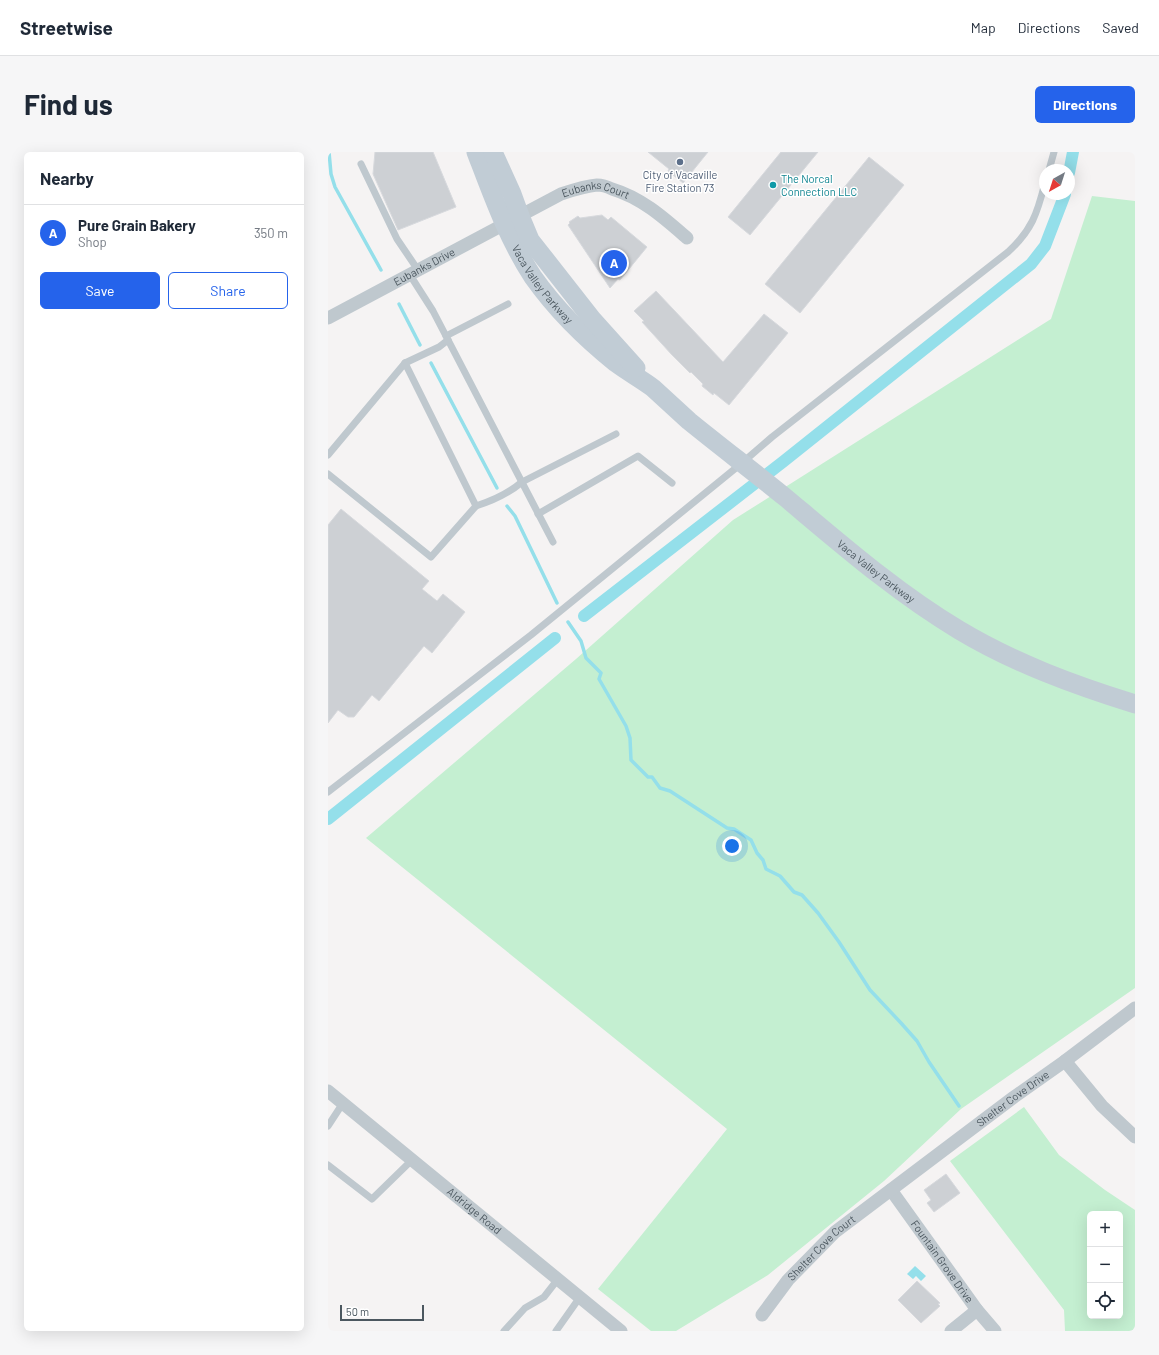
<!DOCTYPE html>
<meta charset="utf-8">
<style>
:root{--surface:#fff;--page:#f6f6f7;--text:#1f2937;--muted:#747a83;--line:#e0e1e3;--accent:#2563eb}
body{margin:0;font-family:Barlow,sans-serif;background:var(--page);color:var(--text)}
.controls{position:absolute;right:12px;bottom:12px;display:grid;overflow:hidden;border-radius:6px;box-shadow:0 4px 16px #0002}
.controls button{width:36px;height:36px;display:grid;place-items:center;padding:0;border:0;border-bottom:1px solid var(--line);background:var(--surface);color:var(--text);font:20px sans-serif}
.compass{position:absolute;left:711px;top:12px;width:36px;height:36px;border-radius:50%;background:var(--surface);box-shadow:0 4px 16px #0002;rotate:219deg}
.scale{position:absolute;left:12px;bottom:10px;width:84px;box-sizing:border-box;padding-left:4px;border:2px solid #4b575f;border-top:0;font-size:11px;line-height:14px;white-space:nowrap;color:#4b575f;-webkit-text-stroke:3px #fff;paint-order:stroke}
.you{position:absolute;left:404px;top:694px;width:14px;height:14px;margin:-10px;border:3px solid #fff;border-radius:50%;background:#1a73e8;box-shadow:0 0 0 6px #1a73e833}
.badge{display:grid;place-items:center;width:26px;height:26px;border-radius:50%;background:var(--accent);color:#fff;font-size:13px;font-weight:700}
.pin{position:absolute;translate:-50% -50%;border:2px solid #fff;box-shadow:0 1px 4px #0006}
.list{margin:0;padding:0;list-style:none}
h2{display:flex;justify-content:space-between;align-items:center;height:52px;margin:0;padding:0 16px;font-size:17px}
h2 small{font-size:13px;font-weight:400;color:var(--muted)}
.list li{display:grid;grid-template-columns:26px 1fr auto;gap:12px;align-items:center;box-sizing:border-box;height:56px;padding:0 16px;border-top:1px solid var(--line)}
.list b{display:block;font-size:15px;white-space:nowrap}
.list p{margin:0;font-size:13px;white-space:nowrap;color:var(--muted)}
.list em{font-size:13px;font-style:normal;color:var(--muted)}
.actions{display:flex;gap:8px;padding:12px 16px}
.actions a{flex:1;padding:9px 0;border:1px solid var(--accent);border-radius:6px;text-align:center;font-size:14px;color:var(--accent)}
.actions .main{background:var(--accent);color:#fff}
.icon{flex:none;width:22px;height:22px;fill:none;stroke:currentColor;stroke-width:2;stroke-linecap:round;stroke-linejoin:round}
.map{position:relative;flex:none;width:807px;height:1179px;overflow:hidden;border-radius:6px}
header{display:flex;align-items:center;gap:24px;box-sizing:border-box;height:56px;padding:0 20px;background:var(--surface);border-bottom:1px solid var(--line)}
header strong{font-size:19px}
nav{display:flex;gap:22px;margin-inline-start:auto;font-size:14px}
.intro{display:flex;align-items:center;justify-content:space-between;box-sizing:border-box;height:96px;padding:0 24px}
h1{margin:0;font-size:28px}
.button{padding:10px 18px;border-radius:6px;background:var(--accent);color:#fff;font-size:14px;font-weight:700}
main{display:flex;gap:24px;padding:0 24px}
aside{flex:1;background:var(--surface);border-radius:6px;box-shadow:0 4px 16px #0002}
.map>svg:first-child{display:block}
.green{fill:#c4efd1;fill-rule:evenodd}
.water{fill:#94dfea}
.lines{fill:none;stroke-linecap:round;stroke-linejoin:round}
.stream{stroke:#94dfea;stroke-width:3.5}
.canal{stroke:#94dfea;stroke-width:12}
.building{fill:#cdd0d4;stroke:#d7d9dd}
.lane{stroke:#bfc8ce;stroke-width:7}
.street{stroke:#bfc8ce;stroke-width:13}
.secondary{stroke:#c1ccd5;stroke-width:19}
.service-dot{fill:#5c6f8a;stroke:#fff;stroke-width:1.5}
.culture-dot{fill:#0f9aa8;stroke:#fff;stroke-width:1.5}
.labels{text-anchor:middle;stroke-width:3;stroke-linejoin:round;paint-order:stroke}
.service-label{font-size:11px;fill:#4e5e75;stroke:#fff}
.culture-label{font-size:11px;fill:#0d838f;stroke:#fff;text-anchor:start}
.street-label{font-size:11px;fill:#4b575f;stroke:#fff}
</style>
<header>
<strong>Streetwise</strong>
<nav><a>Map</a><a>Directions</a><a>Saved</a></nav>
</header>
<div class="intro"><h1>Find us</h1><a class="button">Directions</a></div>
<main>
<aside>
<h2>Nearby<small></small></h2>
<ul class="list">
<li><span class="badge">A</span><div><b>Pure Grain Bakery</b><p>Shop</p></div><em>350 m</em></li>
</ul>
<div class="actions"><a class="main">Save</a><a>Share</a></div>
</aside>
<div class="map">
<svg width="807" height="1179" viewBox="0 0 807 1179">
<rect width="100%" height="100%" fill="#f5f3f3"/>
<!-- green -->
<g class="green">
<polygon points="764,44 807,49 807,836 633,957 556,1029 440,1123 348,1179 323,1179 270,1137 399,977 38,686 248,507 405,368 723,167"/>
<path d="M696,955L731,1003L777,1038L807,1058V1179H737L736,1158L622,1009ZM762,1062H792V1164H762Z"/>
</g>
<!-- water -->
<polygon class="water" points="587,1114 598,1124 593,1129 588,1124 585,1127 579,1122"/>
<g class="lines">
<!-- stream -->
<g class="stream">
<polyline points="1,0 3,22 7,35 53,118"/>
<polyline points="71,152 92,193"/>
<polyline points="103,211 169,336"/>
<polyline points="179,354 187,364 229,451"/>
<polyline points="240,470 253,489 258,506 273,521 271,527 298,574 302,586 303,608 320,625 324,625 332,636 342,639 399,676 406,677 423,688 429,701 435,708 438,717 452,724 466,740 474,743 490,761 511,790 542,838 573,871 589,889 601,910 631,954"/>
</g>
<!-- canal -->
<g class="canal">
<polyline points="741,21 745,0"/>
<polyline points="256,464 456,309 703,112 717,94 737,42"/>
<polyline points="0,667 227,486"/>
</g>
</g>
<!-- building -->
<g class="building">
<polygon points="47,0 105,0 128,55 70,78 45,22"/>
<polygon points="320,0 380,0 355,31 340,19 341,17"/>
<polygon points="453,0 490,0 422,83 400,65"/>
<polygon points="541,5 576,33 472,161 437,132"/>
<polygon points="274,63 280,68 283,65 319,95 292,128 290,127 282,136 240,73 242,71 241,70 250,64 252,66"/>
<polygon points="328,139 395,210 436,162 460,181 401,253 386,241 385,243 374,234 375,232 363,220 362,221 344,203 314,170 316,169 306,159"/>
<polygon points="13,357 101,429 94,437 109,449 115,442 137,460 104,501 96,494 51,549 44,543 26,565 20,565 10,558 0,571 0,373"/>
<polygon points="618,1022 632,1041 606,1060 599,1051 603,1048 596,1038"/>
<polygon points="589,1129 612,1151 610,1152 612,1154 593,1171 570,1148"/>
</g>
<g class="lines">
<!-- lane -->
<g class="lane">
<polyline points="33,12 69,87 90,118"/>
<polyline points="721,18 726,0"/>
<polyline points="82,123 105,159 225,390"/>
<polyline points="118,184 180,152"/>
<polyline points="77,211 111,195 120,188"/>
<polyline points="0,303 77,211 148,354"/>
<path d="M0,322L103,405L148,354C164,349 181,341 194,330L288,282"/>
<polyline points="210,362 310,304 344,331"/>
<path d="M0,640L203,483L414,311L444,285L680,100C704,78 709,62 717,31"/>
<polyline points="0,974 15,951"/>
<polyline points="0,1013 44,1047 84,1008"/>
<polyline points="176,1179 197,1156 216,1145 230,1127"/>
<polyline points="228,1179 252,1145"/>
</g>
<!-- street -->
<g class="street">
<path id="s1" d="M0,166L233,42C245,38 257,34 269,33C274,33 280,35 284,37C314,46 336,66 359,86"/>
<polyline points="737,909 774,954 807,985"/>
<path id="s2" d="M0,939L293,1179"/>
<path id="s3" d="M563,1038L649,1158L667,1179"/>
<path id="s4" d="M434,1163L460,1128L507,1080L686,945L737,909L807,856"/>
<polyline points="623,1179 649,1158"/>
</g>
<!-- secondary -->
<g class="secondary">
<path id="s5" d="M148,0C164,42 180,87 205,125C227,156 258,187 288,211C300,220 313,227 325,236C337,247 349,258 361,269C393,295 426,320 458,346C514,393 569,441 631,478C686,511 746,533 807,552"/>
<polyline points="165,0 184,42 192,64 202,88 264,167 308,216"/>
</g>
</g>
<!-- markers -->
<circle class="service-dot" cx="352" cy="10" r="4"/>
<circle class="culture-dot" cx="445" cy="33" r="4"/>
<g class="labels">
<!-- service labels -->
<g class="service-label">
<text x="352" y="27">City of Vacaville<tspan x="352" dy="13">Fire Station 73</tspan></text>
</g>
<!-- culture labels -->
<g class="culture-label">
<text x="453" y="31">The Norcal<tspan x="453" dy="13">Connection LLC</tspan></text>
</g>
<!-- street labels -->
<g class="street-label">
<text dy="4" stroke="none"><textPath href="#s1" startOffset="300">Eubanks Court</textPath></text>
<text dy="4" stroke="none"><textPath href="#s1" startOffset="109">Eubanks Drive</textPath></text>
<text dy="4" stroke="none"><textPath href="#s5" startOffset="149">Vaca Valley Parkway</textPath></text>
<text dy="4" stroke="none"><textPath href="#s5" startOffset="591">Vaca Valley Parkway</textPath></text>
<text dy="4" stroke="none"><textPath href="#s4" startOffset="333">Shelter Cove Drive</textPath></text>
<text dy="4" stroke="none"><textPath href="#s2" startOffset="189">Aldridge Road</textPath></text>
<text dy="4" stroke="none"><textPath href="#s4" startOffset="90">Shelter Cove Court</textPath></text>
<text dy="4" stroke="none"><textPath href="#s3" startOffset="88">Fountain Grove Drive</textPath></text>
</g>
</g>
</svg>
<div class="controls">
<button>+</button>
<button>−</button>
<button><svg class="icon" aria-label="locate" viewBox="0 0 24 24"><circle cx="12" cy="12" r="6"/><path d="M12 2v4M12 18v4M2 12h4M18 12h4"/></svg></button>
</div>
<svg class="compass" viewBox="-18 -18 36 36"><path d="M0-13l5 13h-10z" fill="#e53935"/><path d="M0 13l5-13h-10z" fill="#747a83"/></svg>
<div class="scale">50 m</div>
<div class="you"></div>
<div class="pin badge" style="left:286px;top:111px">A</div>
</div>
</main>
